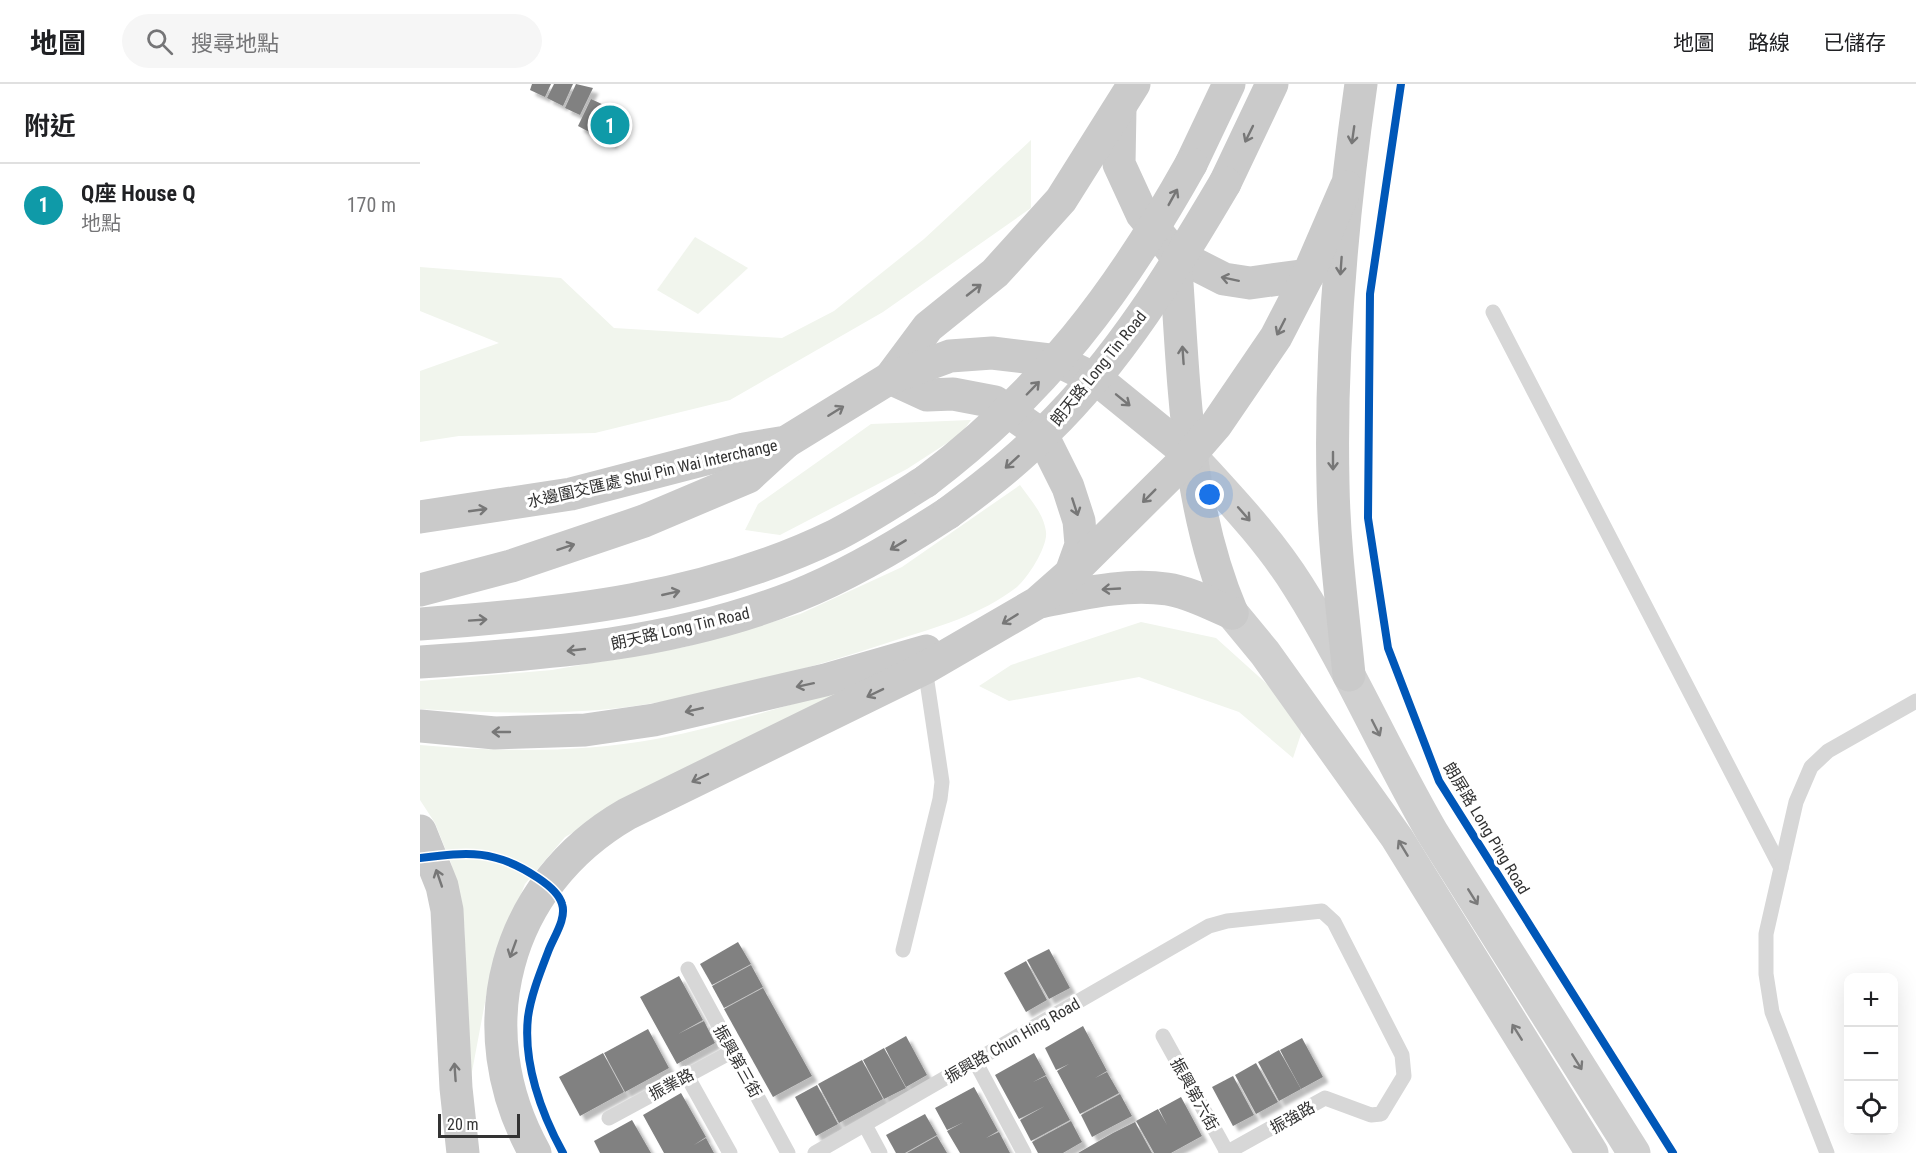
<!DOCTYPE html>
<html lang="zh-TW">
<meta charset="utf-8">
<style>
:root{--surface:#fff;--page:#f6f6f6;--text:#202124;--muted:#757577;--line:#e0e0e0;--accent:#1a73e8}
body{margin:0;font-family:"Roboto Condensed","Noto Sans TC",sans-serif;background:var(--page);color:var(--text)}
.controls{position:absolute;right:18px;bottom:18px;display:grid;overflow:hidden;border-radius:12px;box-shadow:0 6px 24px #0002}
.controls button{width:54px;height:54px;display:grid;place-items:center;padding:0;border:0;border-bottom:2px solid var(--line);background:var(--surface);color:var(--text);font:30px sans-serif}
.scale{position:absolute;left:18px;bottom:15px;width:82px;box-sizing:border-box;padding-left:6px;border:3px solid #333;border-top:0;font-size:16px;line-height:21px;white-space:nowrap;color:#333;-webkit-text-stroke:4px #fff;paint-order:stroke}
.you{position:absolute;left:790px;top:411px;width:21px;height:21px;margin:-15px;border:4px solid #fff;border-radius:50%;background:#1a73e8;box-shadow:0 0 0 9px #1a73e833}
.badge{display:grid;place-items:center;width:39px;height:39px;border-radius:50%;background:var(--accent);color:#fff;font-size:20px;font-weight:700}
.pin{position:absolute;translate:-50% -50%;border:3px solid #fff;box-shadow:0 2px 6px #0006}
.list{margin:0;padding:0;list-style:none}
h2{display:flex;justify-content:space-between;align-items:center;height:78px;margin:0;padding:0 24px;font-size:26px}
h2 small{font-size:20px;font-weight:400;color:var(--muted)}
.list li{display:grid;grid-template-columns:39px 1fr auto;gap:18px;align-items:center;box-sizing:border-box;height:84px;padding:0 24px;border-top:2px solid var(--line)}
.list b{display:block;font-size:22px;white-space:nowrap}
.list p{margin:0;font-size:20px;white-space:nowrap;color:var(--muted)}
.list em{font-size:20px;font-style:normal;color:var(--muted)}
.icon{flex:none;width:33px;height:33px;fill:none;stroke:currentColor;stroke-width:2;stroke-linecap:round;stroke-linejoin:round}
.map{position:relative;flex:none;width:1496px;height:1069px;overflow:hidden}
header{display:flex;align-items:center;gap:36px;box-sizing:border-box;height:84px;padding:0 30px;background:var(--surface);border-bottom:2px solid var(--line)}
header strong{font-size:28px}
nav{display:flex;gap:33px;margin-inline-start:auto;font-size:21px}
.search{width:420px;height:54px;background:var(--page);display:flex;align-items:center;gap:15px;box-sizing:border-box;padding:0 21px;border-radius:33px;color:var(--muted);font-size:22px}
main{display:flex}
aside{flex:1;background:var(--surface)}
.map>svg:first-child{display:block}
.green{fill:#f1f5ed}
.building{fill:#818181;filter:url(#shadow)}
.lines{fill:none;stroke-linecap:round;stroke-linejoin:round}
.lane{stroke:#d7d7d7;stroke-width:15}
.secondary{stroke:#d0d0d0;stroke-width:33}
.primary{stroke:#cacaca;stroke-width:33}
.primary-bridge{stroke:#cacaca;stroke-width:33}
.cycleway-casing{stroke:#fff;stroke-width:11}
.cycleway{stroke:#0057b8;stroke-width:8}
.oneway{stroke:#777}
.oneway2{stroke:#7a7a7a}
.labels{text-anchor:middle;stroke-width:6;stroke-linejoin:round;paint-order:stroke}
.street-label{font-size:16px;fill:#333;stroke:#fff}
</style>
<header>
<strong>地圖</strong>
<div class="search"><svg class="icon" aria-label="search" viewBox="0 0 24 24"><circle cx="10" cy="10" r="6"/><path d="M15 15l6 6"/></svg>搜尋地點</div>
<nav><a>地圖</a><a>路線</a><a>已儲存</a></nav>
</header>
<main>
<aside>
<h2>附近<small></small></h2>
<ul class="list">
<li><span class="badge" style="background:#0f9aa8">1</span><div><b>Q座 House Q</b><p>地點</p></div><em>170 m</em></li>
</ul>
</aside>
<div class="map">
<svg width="1496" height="1069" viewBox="0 0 1496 1069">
<defs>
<filter id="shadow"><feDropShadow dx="5.5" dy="5.5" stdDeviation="1.5" flood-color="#0004"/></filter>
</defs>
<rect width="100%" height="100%" fill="#fff"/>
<!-- green -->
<g class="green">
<polygon points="611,56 611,124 463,228 310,316 175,349 39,352 0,358 0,287 79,259 0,227 0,183 141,194 194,244 362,254 414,227 504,155"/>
<polygon points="275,153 328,184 278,230 237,206"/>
<polygon points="551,336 541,350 487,385 360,451 325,446 338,420 451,340"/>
<path d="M600,401C610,415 624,430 626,448C628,462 608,494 597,503C561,531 515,544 473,557C384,586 292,613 200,624C134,631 66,629 0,625V597L132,586L265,563L380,530L482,483Z"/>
<polygon points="721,538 796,554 886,635 873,674 819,628 719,593 589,617 559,602 591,581"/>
<path d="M455,594L246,696L145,753L105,800L72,881L51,993L44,837L31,779L15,739L0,716V661C78,668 159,669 236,655C310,641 383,617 455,594Z"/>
</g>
<!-- building -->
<g class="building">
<polygon points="112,0 131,0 125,13 110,6"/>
<polygon points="134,0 153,0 143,22 127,14"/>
<polygon points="156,0 173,4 160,31 145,24"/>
<polygon points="171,15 186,22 173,50 158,42"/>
<polygon points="189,24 204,31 191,59 175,51"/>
<polygon points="318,858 331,880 292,901 280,880"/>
<polygon points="629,865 650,904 629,915 607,876"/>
<polygon points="606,877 627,916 606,928 584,889"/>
<polygon points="331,881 343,903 304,924 292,902"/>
<polygon points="259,892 283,936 258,950 284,937 295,959 257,980 220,913"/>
<polygon points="343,904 392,992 353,1013 304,925"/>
<polygon points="663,942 687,987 675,994 687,988 699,1009 660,1030 637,987 649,980 636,986 625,964"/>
<polygon points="228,945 249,984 205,1008 184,969"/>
<polygon points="486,952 507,991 486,1003 465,964"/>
<polygon points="882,954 903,993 881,1005 860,966"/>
<polygon points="464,964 486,1004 464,1015 443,976"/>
<polygon points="859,966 881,1005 859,1017 838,978"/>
<polygon points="183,969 204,1008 160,1032 139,993"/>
<polygon points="614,969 626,991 613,998 626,992 650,1036 611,1057 600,1036 625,1022 599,1035 575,991"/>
<polygon points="442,976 463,1015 419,1039 398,1000"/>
<polygon points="836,979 858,1018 836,1030 815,991"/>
<polygon points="813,992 834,1031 813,1042 792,1003"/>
<polygon points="397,1001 418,1040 396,1052 375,1013"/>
<polygon points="554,1003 578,1047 566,1054 579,1048 590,1069 540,1069 527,1047 544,1038 527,1046 515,1024"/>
<polygon points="261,1009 286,1053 274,1061 286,1054 294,1069 244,1069 223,1031"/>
<polygon points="700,1010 712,1032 672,1053 661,1031"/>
<polygon points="761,1013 782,1052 751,1069 734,1069 716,1037 738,1025 747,1041 739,1025"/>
<polygon points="505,1030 517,1051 485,1069 476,1069 466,1051"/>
<polygon points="212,1036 231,1069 180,1069 174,1057"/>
<polygon points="651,1037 662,1058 643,1069 618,1069 612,1058"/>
<polygon points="715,1038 732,1069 658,1069 693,1049"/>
<polygon points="517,1052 527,1069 487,1069"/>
</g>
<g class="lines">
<!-- lane -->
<g class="lane">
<polyline points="1073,228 1361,784"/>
<polyline points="483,866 520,715 522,698 505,584"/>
<polyline points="268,885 368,1069"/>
<polyline points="743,952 807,1068"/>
<polyline points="555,977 604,1069"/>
<polyline points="267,992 310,1069"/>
<polyline points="189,1034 313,967"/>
<polyline points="445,1041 460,1069"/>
<polyline points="395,1069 789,842 807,837 902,827 914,838 982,971 984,992 961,1030 951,1031 905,1014 806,1069"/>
<polyline points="1407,1069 1352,928 1346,890 1346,850 1376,718 1391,683 1408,667 1496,617"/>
</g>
<!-- secondary -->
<g class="secondary">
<path d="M770,371C808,413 848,454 878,502C928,581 965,667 1012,748L1214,1069"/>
<polyline points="812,529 845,569 977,754 1172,1069"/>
</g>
<!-- primary -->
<g class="primary">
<polyline points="700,24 699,80 722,130 755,170 804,195 830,199 888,191"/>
<polyline points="771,80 809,0"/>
<polyline points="805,99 852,0"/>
<path d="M755,170C764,291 764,416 812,529"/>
<polyline points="470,294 508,243 575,189 641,116 714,0"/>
<polyline points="470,294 507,311 533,310 575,318 622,351 648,403 659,437 661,461 651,489"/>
<polyline points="0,433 151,410 324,365 366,358 470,294 530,272 572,269 638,277 679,297 770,371"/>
<polyline points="0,506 91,482 224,437 328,393 366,358"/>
<path d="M619,518C661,510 704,499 747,505C769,508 792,521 812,529"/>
<path d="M0,540C143,530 285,515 416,451C447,435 476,416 506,397"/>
<path d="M0,578C128,570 255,560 376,512C429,491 479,461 528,429"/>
<path d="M929,591C923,528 914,464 913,400C910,267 922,132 941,0"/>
<polyline points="0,642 75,649 165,646 234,636 405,596 506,567"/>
<polyline points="0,747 22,802 27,826 36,1004 43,1069"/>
<path d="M115,1069C46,945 84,801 207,730L505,584L617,519L651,489L770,371L796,341L856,253L888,191L926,103"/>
</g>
<!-- primary-bridge -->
<g class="primary-bridge">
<path d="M506,397C624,308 699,209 771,80"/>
<path d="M528,429C562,404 596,378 626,347C700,275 753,187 805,99"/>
</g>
<defs>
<g id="cycleway">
<polyline points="981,0 950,210 948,434 968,564 1019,697 1253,1069"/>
<path d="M0,774C49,768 75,765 118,794C127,800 139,809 142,820C147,835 133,854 128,868C120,889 111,911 108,933C103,979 121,1029 143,1069"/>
</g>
</defs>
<!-- cycleway casing -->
<use href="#cycleway" class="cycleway-casing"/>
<!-- cycleway -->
<use href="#cycleway" class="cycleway"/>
</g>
<!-- one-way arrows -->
<defs><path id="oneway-shaft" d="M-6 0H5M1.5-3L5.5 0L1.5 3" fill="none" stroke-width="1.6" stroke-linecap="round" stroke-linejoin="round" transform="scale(1.5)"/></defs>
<g class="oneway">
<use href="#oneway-shaft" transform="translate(829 50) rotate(116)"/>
<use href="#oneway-shaft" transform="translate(933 51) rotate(98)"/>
<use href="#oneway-shaft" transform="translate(753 113) rotate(-61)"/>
<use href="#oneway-shaft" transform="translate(921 182) rotate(94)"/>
<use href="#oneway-shaft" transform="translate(810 195) rotate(-168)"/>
<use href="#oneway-shaft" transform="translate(554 206) rotate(-38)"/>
<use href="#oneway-shaft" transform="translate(861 243) rotate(117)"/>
<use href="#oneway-shaft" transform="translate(763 271) rotate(-94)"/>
<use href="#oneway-shaft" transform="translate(613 304) rotate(-46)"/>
<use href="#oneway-shaft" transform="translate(703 316) rotate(39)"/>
<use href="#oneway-shaft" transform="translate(416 327) rotate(-32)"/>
<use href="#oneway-shaft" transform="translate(913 377) rotate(90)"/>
<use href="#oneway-shaft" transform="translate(592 378) rotate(138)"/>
<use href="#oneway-shaft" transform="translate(729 412) rotate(135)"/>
<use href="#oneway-shaft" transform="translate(655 423) rotate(72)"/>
<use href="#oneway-shaft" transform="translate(58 426) rotate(-8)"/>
<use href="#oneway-shaft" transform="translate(478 461) rotate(149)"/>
<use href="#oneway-shaft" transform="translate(146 463) rotate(-18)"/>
<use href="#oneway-shaft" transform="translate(691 505) rotate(177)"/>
<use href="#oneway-shaft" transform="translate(251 509) rotate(-13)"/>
<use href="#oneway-shaft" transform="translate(590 535) rotate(148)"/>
<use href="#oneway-shaft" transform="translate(58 536) rotate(-4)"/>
<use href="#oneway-shaft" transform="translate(156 566) rotate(174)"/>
<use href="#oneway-shaft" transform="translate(385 601) rotate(168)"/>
<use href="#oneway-shaft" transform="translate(455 609) rotate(154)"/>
<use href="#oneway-shaft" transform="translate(274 626) rotate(167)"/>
<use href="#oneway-shaft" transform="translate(81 648) rotate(180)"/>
<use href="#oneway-shaft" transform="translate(280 694) rotate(154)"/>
<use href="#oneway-shaft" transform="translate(19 794) rotate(-109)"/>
<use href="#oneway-shaft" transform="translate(93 865) rotate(110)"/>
<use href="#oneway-shaft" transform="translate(35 988) rotate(-94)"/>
</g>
<g class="oneway2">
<use href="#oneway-shaft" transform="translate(824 430) rotate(49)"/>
<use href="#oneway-shaft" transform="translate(956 644) rotate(63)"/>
<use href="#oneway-shaft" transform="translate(983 764) rotate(-121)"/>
<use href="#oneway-shaft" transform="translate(1053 813) rotate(58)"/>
<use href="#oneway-shaft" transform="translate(1097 948) rotate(-122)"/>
<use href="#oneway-shaft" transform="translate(1157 978) rotate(58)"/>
</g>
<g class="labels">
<!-- street labels -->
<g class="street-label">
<text transform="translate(678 284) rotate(-51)" y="6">朗天路 Long Tin Road</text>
<text transform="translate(232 389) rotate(-13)" y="6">水邊圍交匯處 Shui Pin Wai Interchange</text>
<text transform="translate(260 544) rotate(-13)" y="6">朗天路 Long Tin Road</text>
<text transform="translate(1067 744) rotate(59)" y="6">朗屏路 Long Ping Road</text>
<text transform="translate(592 956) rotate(-30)" y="6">振興路 Chun Hing Road</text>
<text transform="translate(318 977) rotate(61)" y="6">振興第三街</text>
<text transform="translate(251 1000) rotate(-28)" y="6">振業路</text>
<text transform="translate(775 1010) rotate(61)" y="6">振興第六街</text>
<text transform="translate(872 1033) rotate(-29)" y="6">振強路</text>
</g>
</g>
</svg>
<div class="controls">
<button>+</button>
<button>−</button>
<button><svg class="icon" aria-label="locate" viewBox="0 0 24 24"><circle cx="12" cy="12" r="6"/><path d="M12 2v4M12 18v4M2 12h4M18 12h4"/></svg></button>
</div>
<div class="scale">20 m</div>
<div class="you"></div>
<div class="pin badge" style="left:190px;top:41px;background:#0f9aa8">1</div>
</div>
</main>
